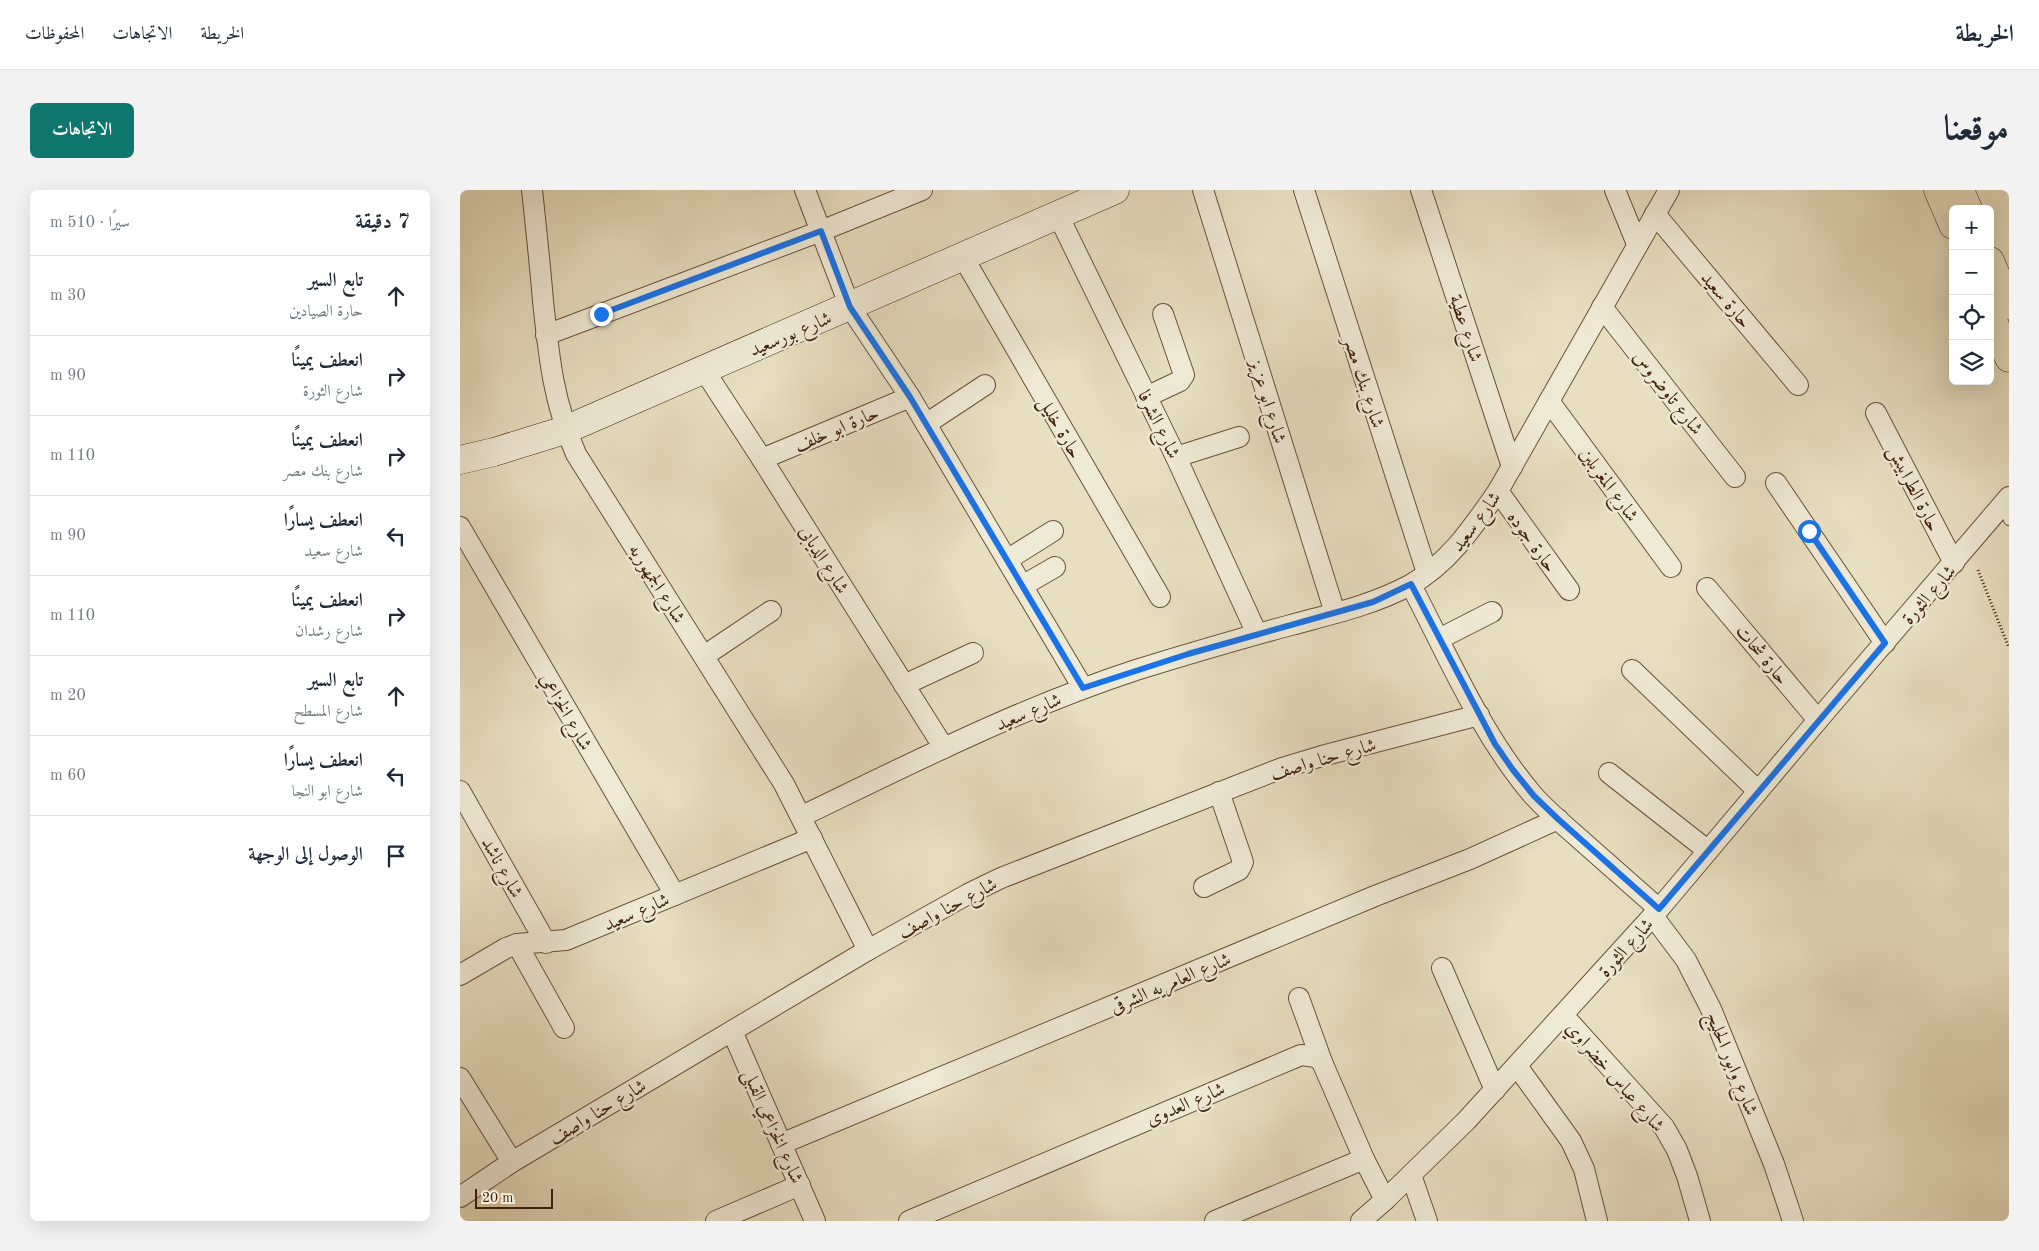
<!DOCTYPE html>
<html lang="ar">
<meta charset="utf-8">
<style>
:root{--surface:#fff;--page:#f2f2f3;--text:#1f2937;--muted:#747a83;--line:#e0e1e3;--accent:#0f766e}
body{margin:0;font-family:"Old Standard TT",Amiri,serif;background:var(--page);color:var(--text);direction:rtl}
.controls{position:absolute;right:15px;top:15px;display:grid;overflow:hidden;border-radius:8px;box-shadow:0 5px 20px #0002}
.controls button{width:45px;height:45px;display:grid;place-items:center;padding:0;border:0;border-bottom:1px solid var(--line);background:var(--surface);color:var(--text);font:25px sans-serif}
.scale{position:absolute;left:15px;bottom:12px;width:78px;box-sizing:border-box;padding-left:5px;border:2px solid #41220e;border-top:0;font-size:14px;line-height:18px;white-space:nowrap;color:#41220e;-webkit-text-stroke:4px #efead6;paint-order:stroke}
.stop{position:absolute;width:15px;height:15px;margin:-11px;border:4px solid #1a73e8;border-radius:50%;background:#fff}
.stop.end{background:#1a73e8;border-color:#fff;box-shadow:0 1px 5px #0008}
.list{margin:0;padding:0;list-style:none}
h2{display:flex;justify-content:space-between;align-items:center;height:65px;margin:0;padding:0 20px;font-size:21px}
h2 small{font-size:16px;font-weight:400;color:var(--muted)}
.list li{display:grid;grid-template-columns:32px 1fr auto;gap:15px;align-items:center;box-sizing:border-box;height:80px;padding:0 20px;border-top:1px solid var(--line)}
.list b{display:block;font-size:19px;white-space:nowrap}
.list p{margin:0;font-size:16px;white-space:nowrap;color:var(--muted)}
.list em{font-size:16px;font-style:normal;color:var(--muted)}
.icon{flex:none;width:28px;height:28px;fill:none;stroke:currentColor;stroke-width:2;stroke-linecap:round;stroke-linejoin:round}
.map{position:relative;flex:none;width:1549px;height:1031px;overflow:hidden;direction:ltr;border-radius:8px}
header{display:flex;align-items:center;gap:30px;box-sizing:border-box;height:70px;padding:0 25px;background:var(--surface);border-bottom:1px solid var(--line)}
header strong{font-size:24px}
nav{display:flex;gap:28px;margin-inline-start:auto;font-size:18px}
.intro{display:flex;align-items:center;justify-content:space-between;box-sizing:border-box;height:120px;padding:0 30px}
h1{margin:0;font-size:35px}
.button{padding:12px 22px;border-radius:8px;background:var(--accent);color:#fff;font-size:18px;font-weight:700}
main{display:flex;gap:30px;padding:0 30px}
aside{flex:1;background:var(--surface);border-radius:8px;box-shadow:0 5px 20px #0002}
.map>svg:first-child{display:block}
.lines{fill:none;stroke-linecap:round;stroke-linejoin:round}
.service-casing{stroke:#6a513a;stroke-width:12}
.minor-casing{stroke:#6a513a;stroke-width:22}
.secondary-casing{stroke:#41220e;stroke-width:29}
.trunk-casing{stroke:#41220e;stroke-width:29}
.path{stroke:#41220e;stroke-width:3;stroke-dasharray:1 2.5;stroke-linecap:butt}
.service{stroke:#efead6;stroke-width:10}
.minor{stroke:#efead6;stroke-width:20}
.secondary{stroke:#efead6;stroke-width:28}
.trunk{stroke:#e7dfc0;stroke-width:28}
.route{stroke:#1a73e8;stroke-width:6}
.labels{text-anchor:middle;stroke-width:4.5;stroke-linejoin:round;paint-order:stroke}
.street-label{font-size:19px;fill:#41220e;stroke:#efead6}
</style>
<header>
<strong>الخريطة</strong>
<nav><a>الخريطة</a><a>الاتجاهات</a><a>المحفوظات</a></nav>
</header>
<div class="intro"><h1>موقعنا</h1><a class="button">الاتجاهات</a></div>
<main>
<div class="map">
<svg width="1549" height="1031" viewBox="0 0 1549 1031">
<rect width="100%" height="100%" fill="#e7dfc0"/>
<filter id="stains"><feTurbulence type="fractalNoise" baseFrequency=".004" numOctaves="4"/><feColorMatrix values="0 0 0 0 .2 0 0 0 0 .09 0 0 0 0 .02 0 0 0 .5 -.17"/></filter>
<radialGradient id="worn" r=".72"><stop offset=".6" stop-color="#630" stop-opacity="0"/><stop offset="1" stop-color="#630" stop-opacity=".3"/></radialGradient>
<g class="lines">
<defs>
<polyline id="service" points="1543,314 1549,330"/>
<g id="minor">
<path d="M72,0C76,37 80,74 83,111C89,167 93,211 116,264L324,594L408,760"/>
<polyline points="345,0 390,117 450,207 623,498"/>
<polyline points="743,0 875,423"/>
<polyline points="844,0 967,383"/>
<polyline points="961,0 1052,277"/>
<polyline points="1155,0 1177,54"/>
<polyline points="1195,24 1338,195"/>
<polyline points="598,25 716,267 797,444"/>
<polyline points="503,67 700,407"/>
<polyline points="1142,117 1275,287"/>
<polyline points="86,145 361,41 462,0"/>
<polyline points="244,180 302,269 484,558"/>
<polyline points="686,207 720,191 724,185 703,124"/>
<polyline points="1089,211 1211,377"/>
<polyline points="1416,223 1494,373"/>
<polyline points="466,234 525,195"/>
<polyline points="716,267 779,247"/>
<polyline points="302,269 450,207"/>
<polyline points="1316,293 1425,453"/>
<polyline points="1038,301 1109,400"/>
<polyline points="0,337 215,705"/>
<polyline points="547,370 593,341"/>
<path d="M951,395C987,464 1021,544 1072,604C1087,621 1105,636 1122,651C1148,674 1173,696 1199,719"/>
<polyline points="562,396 595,377"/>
<polyline points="1247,398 1358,530"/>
<polyline points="979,449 1032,422"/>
<polyline points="244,466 311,421"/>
<polyline points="1172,480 1298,601"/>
<polyline points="444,495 513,463"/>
<polyline points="1149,583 1247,660"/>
<polyline points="0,601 86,753"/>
<path d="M342,626C452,573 560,518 676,480C728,464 779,449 831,435C871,424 913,415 950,395C989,373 1013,337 1038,301L1209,0"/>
<polyline points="744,697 779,680 783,672 759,602"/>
<polyline points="1193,726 1226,770 1251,819 1314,974 1333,1031"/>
<polyline points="57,754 104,838"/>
<polyline points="982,778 1035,900"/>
<polyline points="0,785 46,758 57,754 106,750 352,648"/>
<polyline points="839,808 862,872"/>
<polyline points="1103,825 1204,937 1217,960 1227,986 1240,1031"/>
<polyline points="272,841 355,1031"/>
<polyline points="1057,876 1111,951 1124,979 1137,1031"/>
<polyline points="0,888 52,972"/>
<polyline points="321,954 915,706 1010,669 1098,629"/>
<polyline points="951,985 967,1031"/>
<polyline points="0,1007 52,972 408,760 508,704 541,688 822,578 862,566 1019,525"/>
<polyline points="256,1031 340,995"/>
<polyline points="449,1031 841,865 856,867 862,872 904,969 925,1010"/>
<polyline points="755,1031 904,969"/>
<polyline points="901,1031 925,1010 1006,931 1199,719 1358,530 1549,307"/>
</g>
<polyline id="secondary" points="0,270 34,262 105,240 655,0"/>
<g id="trunk">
<polyline points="1478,0 1493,35"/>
<polyline points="1500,0 1508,19"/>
<polyline points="1530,71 1549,115"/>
<polyline points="1530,124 1549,168"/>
</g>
</defs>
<!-- service casing -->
<use href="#service" class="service-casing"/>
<!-- minor casing -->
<use href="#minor" class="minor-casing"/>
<!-- secondary casing -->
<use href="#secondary" class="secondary-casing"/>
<!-- trunk casing -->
<use href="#trunk" class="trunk-casing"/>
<!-- path -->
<polyline class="path" points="1518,380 1549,458"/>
<!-- service -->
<use href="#service" class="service"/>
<!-- minor -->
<use href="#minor" class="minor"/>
<!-- secondary -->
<use href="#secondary" class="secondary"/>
<!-- trunk -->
<use href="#trunk" class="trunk"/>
</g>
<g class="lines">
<!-- route -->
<polyline class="route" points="141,124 361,41 390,117 450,207 623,498 728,464 913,412 951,394 1035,554 1053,580 1074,606 1098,629 1199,719 1425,453 1349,341"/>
</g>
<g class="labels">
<!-- street labels -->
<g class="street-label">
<text transform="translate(1267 109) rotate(50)" y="7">حارة سعيد</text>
<text transform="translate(1007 138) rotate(72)" y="7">شارع عطية</text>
<text transform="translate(330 143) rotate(-23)" y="7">شارع بورسعيد</text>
<text transform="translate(905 192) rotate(72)" y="7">شارع بنك مصر</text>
<text transform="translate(1209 202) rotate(52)" y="7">شارع تاوضروس</text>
<text transform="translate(809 211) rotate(73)" y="7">شارع ابو عزيز</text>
<text transform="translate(700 234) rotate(64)" y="7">شارع الشرفا</text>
<text transform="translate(601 237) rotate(60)" y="7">حارة خليل</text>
<text transform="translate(376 238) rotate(-23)" y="7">حارة ابو خلف</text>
<text transform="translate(1150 294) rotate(54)" y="7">شارع المغربلين</text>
<text transform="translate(1455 298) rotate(63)" y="7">حارة الطرابيش</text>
<text transform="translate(1015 331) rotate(-53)" y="7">شارع سعيد</text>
<text transform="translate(1073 351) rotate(54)" y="7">حارة جوده</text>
<text transform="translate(365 369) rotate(58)" y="7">شارع الديابى</text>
<text transform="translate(198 393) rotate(58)" y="7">شارع الجمهوريه</text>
<text transform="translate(1468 404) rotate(-49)" y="7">شارع الثورة</text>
<text transform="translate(1303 464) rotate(50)" y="7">حارة شحات</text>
<text transform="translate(107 521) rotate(60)" y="7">شارع الخزاعي</text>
<text transform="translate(568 521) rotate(-23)" y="7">شارع سعيد</text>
<text transform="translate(863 568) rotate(-16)" y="7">شارع حنا واصف</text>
<text transform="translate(43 677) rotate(61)" y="7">شارع ناشد</text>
<text transform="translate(487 717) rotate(-28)" y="7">شارع حنا واصف</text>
<text transform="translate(176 721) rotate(-23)" y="7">شارع سعيد</text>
<text transform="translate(1165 757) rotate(-48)" y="7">شارع الثورة</text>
<text transform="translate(710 792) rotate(-23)" y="7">شارع العامريه الشرقى</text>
<text transform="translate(1273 873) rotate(68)" y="7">شارع وابور الحليج</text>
<text transform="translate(1156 886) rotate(49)" y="7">شارع عباس خضراوي</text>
<text transform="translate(725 913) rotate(-23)" y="7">شارع العدوى</text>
<text transform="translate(137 921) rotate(-31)" y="7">شارع حنا واصف</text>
<text transform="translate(314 936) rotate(66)" y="7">شارع الخزاعي القبلى</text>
</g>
</g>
<rect width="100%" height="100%" filter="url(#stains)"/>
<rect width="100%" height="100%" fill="url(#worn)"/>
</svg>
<div class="controls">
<button>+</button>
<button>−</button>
<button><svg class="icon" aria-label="locate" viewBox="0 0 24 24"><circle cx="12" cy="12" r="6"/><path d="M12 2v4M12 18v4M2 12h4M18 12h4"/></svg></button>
<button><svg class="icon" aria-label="layers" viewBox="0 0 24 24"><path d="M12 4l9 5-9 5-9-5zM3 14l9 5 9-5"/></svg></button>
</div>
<div class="scale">20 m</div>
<div class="stop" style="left:1349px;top:341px"></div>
<div class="stop end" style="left:141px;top:124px"></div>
</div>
<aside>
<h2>7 دقيقة<small>سيرًا · 510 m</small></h2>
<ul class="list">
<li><svg class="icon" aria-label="ahead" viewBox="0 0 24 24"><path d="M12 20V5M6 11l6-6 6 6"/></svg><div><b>تابع السير</b><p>حارة الصيادين</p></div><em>30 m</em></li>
<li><svg class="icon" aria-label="right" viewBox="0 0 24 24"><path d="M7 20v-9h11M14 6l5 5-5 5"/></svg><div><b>انعطف يمينًا</b><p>شارع الثورة</p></div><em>90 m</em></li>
<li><svg class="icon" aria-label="right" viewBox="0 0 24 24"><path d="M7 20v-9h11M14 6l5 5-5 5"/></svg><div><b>انعطف يمينًا</b><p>شارع بنك مصر</p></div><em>110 m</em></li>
<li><svg class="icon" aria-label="left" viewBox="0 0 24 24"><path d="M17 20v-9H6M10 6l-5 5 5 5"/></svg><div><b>انعطف يسارًا</b><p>شارع سعيد</p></div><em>90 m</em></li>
<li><svg class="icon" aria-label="right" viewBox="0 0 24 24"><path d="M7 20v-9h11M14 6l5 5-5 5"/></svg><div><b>انعطف يمينًا</b><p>شارع رشدان</p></div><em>110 m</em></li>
<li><svg class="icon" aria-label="ahead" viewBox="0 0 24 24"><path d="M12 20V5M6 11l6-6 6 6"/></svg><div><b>تابع السير</b><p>شارع المسطح</p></div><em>20 m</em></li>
<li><svg class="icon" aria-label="left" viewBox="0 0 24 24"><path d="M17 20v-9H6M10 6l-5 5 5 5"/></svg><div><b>انعطف يسارًا</b><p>شارع ابو النجا</p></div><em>60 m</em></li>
<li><svg class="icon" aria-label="arrive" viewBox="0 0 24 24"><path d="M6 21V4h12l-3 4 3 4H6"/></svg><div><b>الوصول إلى الوجهة</b></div></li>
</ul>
</aside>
</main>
